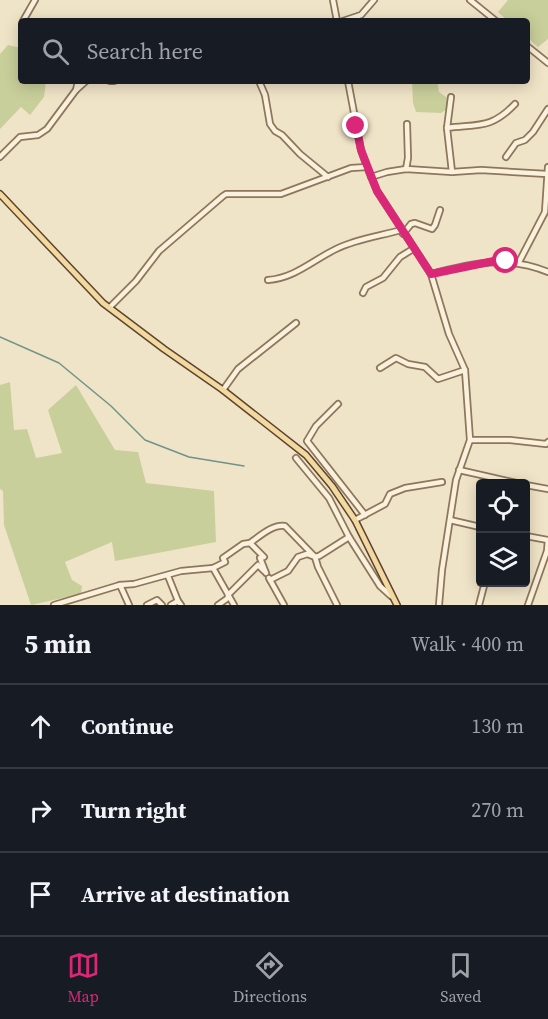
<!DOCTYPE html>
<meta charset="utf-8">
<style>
:root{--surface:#171b24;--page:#242831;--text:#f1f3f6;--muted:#9ea1a6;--line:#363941;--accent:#db2777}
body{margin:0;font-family:"Source Serif 4",serif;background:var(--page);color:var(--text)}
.controls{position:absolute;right:18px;bottom:18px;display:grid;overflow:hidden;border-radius:6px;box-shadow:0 3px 15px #0003}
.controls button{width:54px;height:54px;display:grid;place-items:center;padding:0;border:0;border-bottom:2px solid var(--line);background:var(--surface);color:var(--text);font:30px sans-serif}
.stop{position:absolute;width:18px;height:18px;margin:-14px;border:4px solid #db2777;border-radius:50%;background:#fff}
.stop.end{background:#db2777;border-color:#fff;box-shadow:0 2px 6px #0008}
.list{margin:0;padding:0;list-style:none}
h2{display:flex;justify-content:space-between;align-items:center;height:78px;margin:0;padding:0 24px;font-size:26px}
h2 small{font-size:20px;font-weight:400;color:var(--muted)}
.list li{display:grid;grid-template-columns:39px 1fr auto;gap:18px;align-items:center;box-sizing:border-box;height:84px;padding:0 24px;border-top:2px solid var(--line)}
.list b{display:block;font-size:22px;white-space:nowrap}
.list em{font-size:20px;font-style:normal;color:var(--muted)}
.icon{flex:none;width:33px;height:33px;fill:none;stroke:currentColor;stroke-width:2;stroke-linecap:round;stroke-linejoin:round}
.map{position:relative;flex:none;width:548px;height:605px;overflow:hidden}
.search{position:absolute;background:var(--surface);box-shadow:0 3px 15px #0003;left:18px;right:18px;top:18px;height:66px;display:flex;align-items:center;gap:15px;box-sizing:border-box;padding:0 21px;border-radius:6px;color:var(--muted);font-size:22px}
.sheet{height:330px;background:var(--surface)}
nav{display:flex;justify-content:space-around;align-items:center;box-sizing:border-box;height:84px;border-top:2px solid var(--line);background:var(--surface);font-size:16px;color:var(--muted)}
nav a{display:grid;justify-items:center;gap:3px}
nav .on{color:var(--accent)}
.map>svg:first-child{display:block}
.green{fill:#c9cf9b}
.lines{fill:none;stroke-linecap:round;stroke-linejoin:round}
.stream{stroke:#6f938a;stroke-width:1.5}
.minor-casing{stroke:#8d765c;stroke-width:8}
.major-casing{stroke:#5b4430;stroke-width:8}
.minor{stroke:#faf1dc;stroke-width:4.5}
.major{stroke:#f3d9a0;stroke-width:5}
.route{stroke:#db2777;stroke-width:8}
</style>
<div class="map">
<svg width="548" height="605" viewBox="0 0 548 605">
<rect width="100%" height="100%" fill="#f0e4c8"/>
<!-- green -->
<g class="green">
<polygon points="508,0 548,0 548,39 538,47 527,37 527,21 508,21 498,12"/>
<polygon points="8,45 21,48 21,81 46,82 44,97 30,115 21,107 0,129 0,54"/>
<polygon points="412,81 437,81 439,92 449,99 450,107 441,113 416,112 413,103"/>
<polygon points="10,382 14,430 27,429 36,458 62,453 48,410 76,385 115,450 138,452 146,483 214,491 216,542 115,561 112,542 65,562 72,580 82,586 81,594 31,605 4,525 3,491 0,489 0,385"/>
</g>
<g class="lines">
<!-- stream -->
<polyline class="stream" points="0,337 59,363 111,406 145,440 189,457 244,466"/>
<defs>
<g id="minor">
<polyline points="333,0 337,21"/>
<polyline points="470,0 496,21"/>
<polyline points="23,21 35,0"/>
<polyline points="343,21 361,15 374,0"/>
<polyline points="527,46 548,63"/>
<polyline points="110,81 114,81"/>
<polyline points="259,81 265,95 270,124 275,131 282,135 300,154 328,177"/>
<polyline points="348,81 361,150 367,167 377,191 431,274 449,334 465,370 470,440 456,480 442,570 439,605"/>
<polyline points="76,90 86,81"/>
<polyline points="451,97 447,128 452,172"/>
<path d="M447,128C479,124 491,129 515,104"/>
<polyline points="0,157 20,137 38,135 47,129 76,90 78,81"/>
<polyline points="506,157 516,143 525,140 533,132 548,109"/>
<polyline points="406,169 408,158 407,124"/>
<polyline points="371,177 387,172 406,169 452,172 481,170 547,174"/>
<polyline points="403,234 411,224 415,223 432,229 435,225 440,210"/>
<polyline points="519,262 545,212 548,167"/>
<path d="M431,274C473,263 506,255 548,272"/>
<path d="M268,280C295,278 313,260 336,249C356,239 380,236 401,230"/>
<polyline points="363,293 366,287 383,278 400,257 413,249"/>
<polyline points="110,307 136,281 159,251 223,196 226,194 281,194 351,168 367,167"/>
<polyline points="380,368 396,358 408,364 425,367 438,379 465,370"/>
<polyline points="223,390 238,369 296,323"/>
<polyline points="338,404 316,426 307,441 365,515"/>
<polyline points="470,440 510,440 546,444 548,442"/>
<polyline points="296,458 329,498 349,537"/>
<polyline points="459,470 521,484"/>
<polyline points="526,485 548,489"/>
<polyline points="355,520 385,504 390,494 405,488 442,482"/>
<polyline points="450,520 480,527"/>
<polyline points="526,536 548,540"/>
<path d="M250,543C260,536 273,524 285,526L315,557L318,567L337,605"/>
<polyline points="213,568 234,605"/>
<polyline points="168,576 178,601"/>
<polyline points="269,578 284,605"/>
<polyline points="270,580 288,571 298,557 307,554 315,557 319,556 349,537 380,586 391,596"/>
<polyline points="120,585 129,605"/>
<polyline points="54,605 120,585 134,584 181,571 213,568 225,562 223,558 243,544 250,543 264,557 260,558 266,573"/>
<polyline points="147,605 157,600 162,605"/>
<polyline points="171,605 178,601 181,605"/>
<polyline points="218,605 228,598 228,595 258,565 264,571"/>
<polyline points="479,605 485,582"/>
<polyline points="528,605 547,551 548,540"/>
</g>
<polyline id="major" points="0,194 103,303 164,349 223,390 306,455 332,486 355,520 397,605"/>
</defs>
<!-- minor casing -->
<use href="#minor" class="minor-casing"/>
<!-- major casing -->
<use href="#major" class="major-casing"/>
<!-- minor -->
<use href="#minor" class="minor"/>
<!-- major -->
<use href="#major" class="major"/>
</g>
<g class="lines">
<!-- route -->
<polyline class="route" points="356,126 361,150 377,191 431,274 494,261 506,261"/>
</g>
</svg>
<div class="controls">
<button><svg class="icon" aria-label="locate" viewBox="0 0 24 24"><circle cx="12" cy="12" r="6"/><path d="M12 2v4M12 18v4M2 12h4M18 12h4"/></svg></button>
<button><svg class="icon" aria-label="layers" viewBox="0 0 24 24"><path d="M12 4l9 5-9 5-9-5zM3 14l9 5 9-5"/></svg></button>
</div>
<div class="stop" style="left:506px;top:261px"></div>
<div class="stop end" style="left:356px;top:126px"></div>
<div class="search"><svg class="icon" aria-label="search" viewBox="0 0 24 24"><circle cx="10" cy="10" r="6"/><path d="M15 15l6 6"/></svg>Search here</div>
</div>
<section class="sheet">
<h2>5 min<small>Walk · 400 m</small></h2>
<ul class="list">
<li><svg class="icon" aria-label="ahead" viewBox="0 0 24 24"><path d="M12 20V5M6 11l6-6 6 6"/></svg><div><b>Continue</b></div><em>130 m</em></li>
<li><svg class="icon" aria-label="right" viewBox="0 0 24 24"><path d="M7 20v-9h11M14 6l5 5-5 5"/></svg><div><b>Turn right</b></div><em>270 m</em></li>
<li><svg class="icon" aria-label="arrive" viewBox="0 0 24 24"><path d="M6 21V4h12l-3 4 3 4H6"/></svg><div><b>Arrive at destination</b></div></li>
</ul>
</section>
<nav>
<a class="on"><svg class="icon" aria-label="map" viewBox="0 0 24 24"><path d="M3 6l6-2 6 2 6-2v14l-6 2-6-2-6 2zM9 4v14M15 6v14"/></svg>Map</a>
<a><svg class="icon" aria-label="directions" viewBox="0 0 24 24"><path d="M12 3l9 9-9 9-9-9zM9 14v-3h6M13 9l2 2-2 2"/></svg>Directions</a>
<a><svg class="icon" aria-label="saved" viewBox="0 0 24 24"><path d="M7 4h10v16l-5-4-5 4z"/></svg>Saved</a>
</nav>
